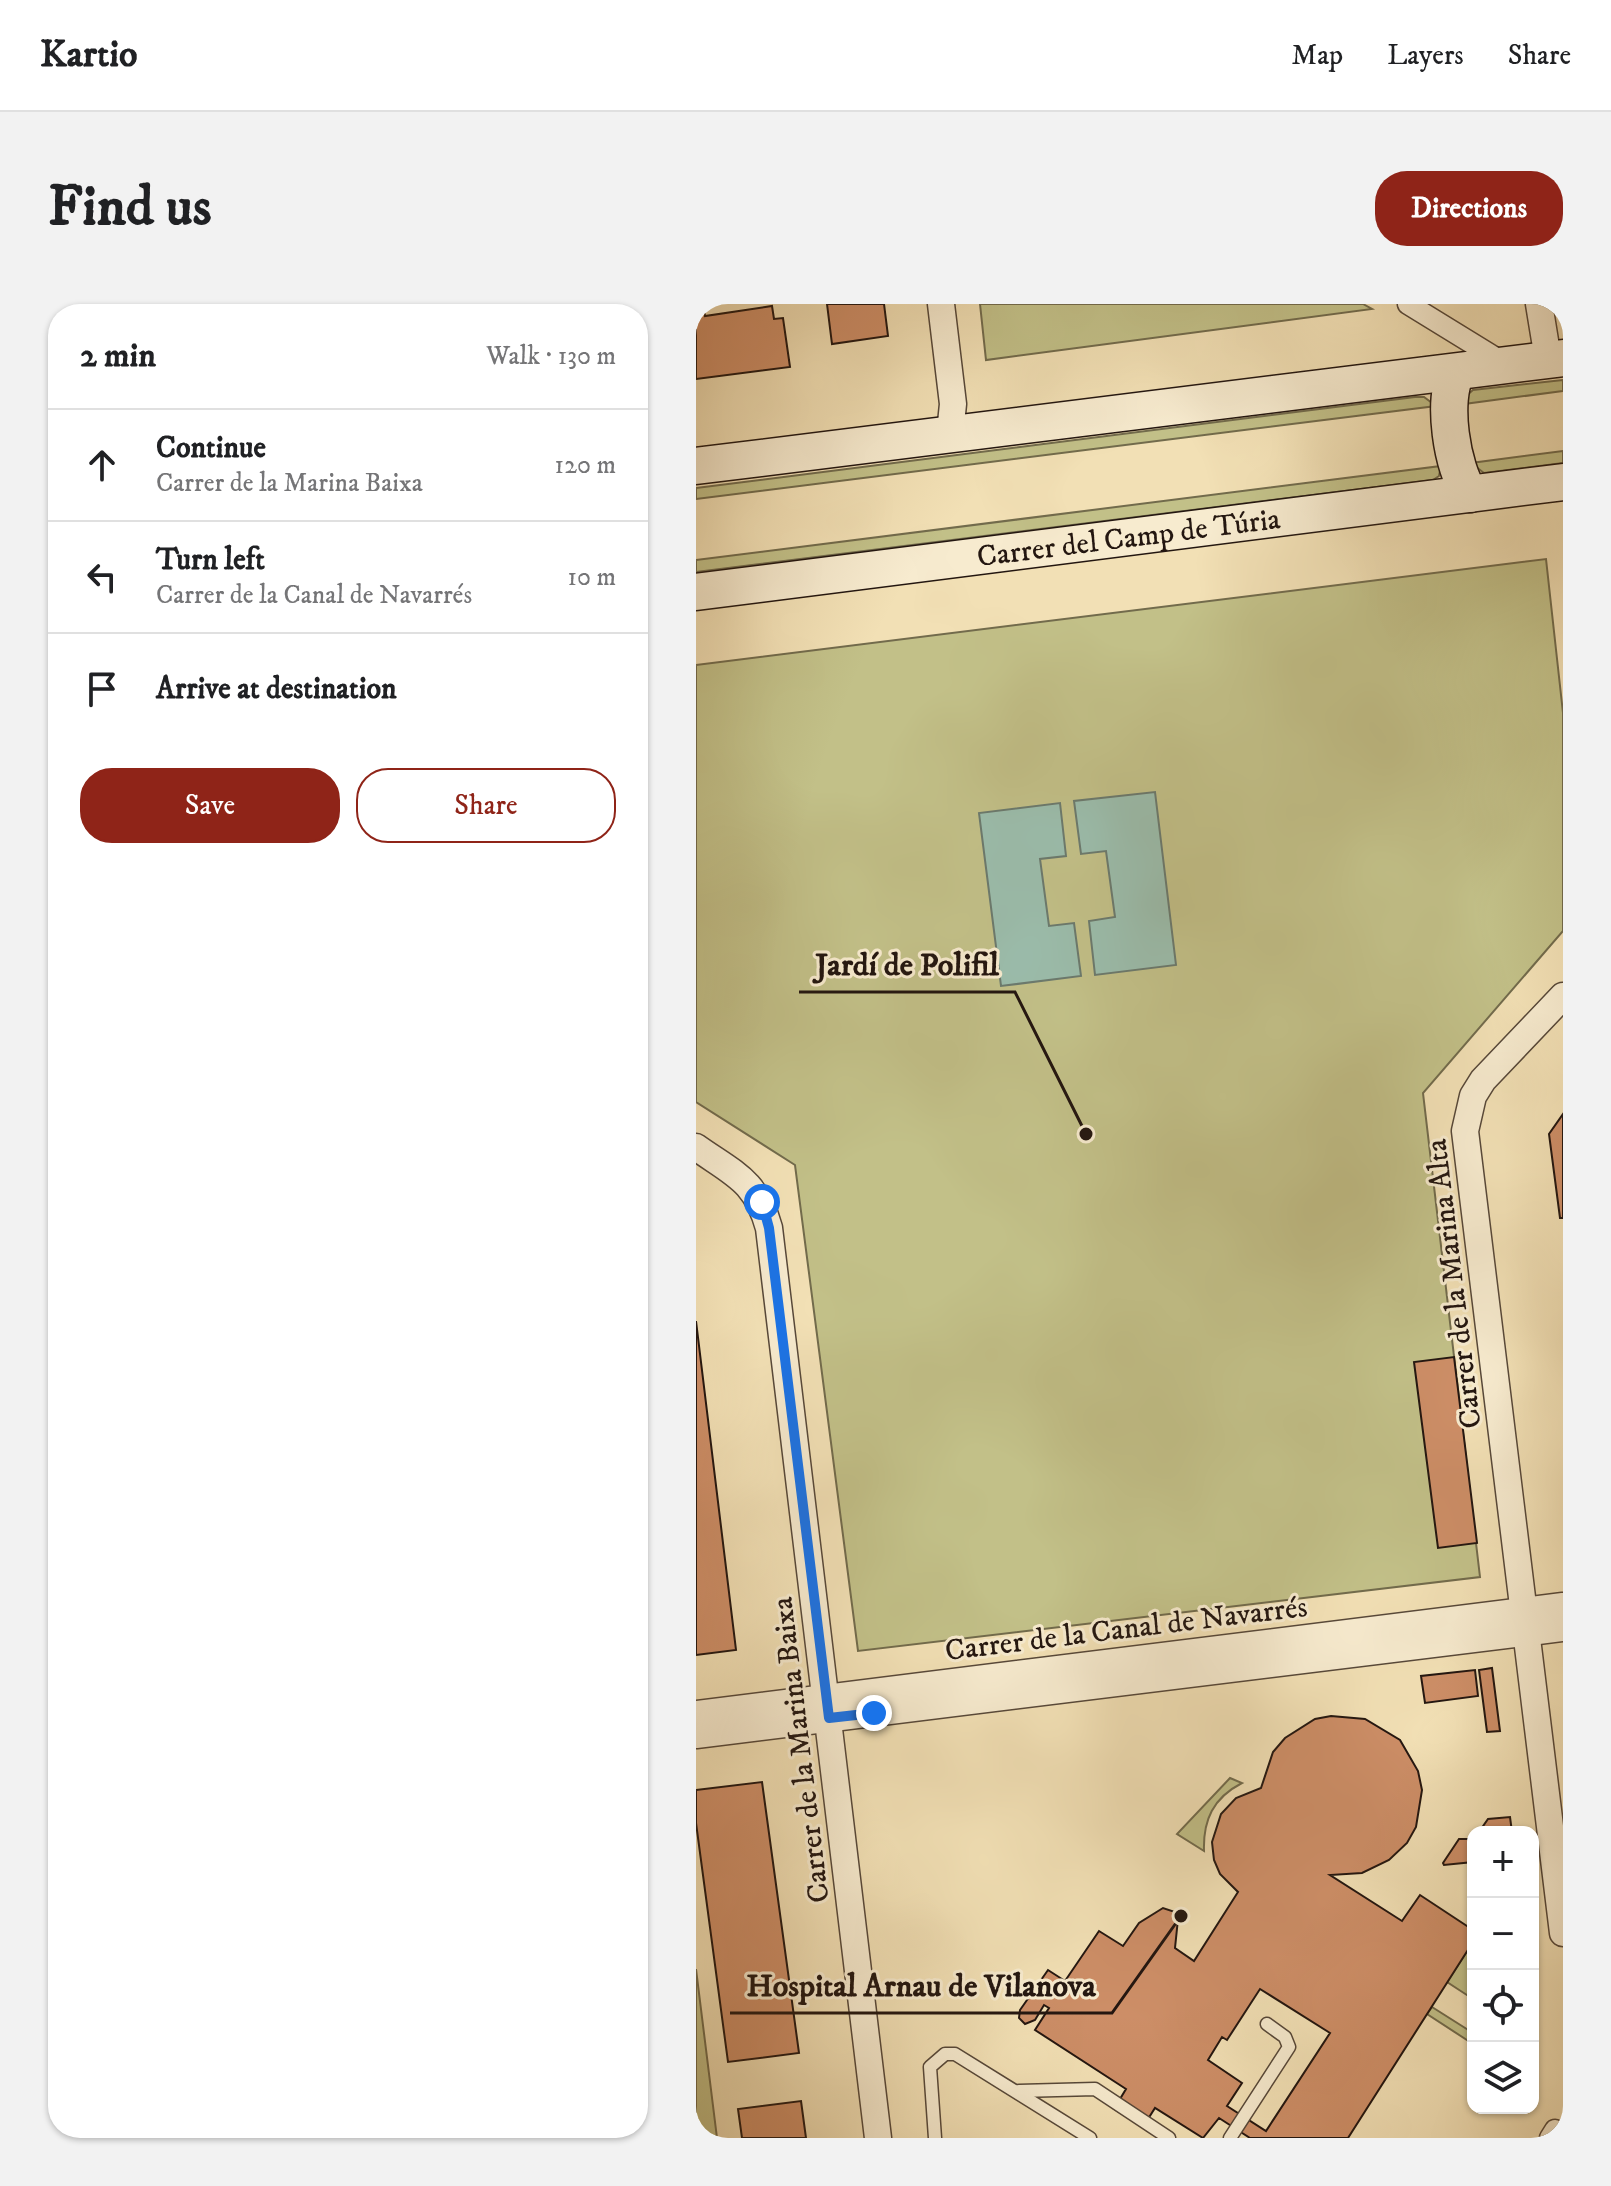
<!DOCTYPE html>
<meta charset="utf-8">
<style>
:root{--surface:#fff;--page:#f2f2f2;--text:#202124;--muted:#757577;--line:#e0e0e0;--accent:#8f2418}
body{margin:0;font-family:"IM FELL DW Pica",serif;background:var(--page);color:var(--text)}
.controls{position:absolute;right:24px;bottom:24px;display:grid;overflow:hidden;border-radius:16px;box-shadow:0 2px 6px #0004}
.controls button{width:72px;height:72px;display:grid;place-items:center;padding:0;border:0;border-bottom:2px solid var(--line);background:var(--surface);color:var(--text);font:40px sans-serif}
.stop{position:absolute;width:24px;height:24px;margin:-18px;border:6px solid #1a73e8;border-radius:50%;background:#fff}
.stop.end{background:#1a73e8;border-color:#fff;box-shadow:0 2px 8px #0008}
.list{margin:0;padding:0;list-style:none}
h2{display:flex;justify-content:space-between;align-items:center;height:104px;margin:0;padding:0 32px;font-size:34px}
h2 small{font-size:26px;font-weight:400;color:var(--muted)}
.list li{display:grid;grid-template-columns:52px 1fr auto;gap:24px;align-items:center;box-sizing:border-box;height:112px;padding:0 32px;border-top:2px solid var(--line)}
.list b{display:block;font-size:30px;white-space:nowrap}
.list p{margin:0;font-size:26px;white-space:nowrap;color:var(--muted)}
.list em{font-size:26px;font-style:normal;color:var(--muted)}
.actions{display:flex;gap:16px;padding:24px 32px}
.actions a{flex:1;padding:18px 0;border:2px solid var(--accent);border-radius:32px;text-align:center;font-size:28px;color:var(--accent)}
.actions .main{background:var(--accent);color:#fff}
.icon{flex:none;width:44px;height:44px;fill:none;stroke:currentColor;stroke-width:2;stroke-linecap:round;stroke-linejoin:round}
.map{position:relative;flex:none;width:867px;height:1834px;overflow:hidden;border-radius:32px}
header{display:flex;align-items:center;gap:48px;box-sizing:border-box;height:112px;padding:0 40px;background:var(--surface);border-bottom:2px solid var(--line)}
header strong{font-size:38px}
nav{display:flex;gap:44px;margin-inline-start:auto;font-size:28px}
.intro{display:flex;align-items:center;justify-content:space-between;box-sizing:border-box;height:192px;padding:0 48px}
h1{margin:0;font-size:56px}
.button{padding:20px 36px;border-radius:32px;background:var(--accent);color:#fff;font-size:28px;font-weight:700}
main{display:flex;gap:48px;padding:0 48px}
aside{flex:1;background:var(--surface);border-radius:32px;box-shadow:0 2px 6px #0004}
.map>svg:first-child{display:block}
.green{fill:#c2c088;stroke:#726b4c;stroke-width:2}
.water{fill:#9bbdac;stroke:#6b7a6e;stroke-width:2}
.building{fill:#cd8e67;stroke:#231610;stroke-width:2;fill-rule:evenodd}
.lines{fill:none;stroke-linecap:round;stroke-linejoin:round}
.service-casing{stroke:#574839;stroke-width:15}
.pedestrian-casing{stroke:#574839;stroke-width:23}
.minor-casing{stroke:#574839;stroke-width:29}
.secondary-casing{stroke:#231610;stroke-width:39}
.service{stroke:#f7ebcf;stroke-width:12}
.pedestrian{stroke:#f7ebcf;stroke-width:20}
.minor{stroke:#f7ebcf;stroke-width:26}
.secondary{stroke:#f7ebcf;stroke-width:36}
.route{stroke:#1a73e8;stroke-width:10}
.labels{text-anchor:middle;stroke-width:6;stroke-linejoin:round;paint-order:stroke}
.street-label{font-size:30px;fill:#231610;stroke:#f7ebcf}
.leader{fill:none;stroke:#231610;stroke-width:3}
.callout-dot{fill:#231610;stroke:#f7ebcf;stroke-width:3}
.callout-label{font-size:32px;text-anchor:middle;font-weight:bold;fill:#231610;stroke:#f7ebcf;stroke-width:6;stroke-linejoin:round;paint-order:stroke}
</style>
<header>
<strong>Kartio</strong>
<nav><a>Map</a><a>Layers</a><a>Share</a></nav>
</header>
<div class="intro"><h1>Find us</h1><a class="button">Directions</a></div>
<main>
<aside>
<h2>2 min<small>Walk · 130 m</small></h2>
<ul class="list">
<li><svg class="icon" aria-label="ahead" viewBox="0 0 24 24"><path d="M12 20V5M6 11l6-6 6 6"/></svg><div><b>Continue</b><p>Carrer de la Marina Baixa</p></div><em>120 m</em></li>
<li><svg class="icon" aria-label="left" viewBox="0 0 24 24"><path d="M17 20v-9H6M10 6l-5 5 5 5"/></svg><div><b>Turn left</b><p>Carrer de la Canal de Navarrés</p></div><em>10 m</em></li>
<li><svg class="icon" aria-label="arrive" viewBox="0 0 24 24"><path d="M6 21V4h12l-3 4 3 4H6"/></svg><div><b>Arrive at destination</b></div></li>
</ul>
<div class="actions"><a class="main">Save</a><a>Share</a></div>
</aside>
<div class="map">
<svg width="867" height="1834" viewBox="0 0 867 1834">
<rect width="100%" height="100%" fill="#f2e0b5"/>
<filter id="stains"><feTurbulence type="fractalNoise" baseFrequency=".0025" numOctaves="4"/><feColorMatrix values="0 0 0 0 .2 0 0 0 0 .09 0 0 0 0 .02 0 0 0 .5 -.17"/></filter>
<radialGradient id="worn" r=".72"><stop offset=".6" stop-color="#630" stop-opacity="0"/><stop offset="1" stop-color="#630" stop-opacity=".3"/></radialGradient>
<!-- green -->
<g class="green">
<polygon points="284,0 667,0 676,5 290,56"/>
<polygon points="867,76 867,87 768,100 770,92 777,86"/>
<polygon points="719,93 728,93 740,102 0,195 0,184"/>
<polygon points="867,147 867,159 788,169 775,159"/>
<polygon points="745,162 743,172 737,176 0,268 0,256"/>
<polygon points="850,255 867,409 867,627 727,789 784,1273 162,1347 99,861 0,798 0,361"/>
<path d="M534,1474L546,1479C517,1494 507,1516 508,1547L481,1530Z"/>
<polygon points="777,1638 777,1695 751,1678"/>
<polygon points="0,1665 21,1834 0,1834"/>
<polygon points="736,1703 777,1729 777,1740 731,1710"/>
</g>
<!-- water -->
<g class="water">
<polygon points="459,488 480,661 399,671 393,617 419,613 410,547 385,550 378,497"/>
<polygon points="364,499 370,552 344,555 353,622 378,619 385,672 305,682 283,509"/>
</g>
<!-- building -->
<g class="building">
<polygon points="131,0 188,0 192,32 136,40"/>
<polygon points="76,2 78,15 87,14 94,63 0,75 0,8 8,7 9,12"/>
<polygon points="867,810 867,914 864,914 853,830"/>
<polygon points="0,1017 40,1346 0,1351"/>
<polygon points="758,1053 781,1239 742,1244 718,1058"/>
<polygon points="796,1364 804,1427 791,1428 783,1366"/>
<polygon points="779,1366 782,1392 729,1399 725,1372"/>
<path d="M635,1412L669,1415L704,1436L722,1467L726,1486L720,1523L711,1539L693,1556L666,1569L634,1571L706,1617L724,1591L777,1626V1638L652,1834H554L523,1814L507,1834L459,1804L447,1823L418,1805L430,1785L339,1726L353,1704L348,1701L339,1716L329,1720L323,1714L324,1706L352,1666L369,1677L403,1627L427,1642L443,1619L467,1604L479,1608L482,1615L479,1644L498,1657L542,1588L524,1570L518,1556L516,1538L525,1510L540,1494L565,1484L577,1448L589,1434L619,1415ZM564,1685L634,1729L570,1827L531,1802L546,1779L512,1756L526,1733L531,1736Z"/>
<polygon points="66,1478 103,1749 32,1758 0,1519 0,1486"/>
<polygon points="814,1513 816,1528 783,1528 792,1515"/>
<polygon points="763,1535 777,1535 777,1558 748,1561 747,1559"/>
<polygon points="105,1797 110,1834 46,1834 42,1805"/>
</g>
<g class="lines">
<defs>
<g id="service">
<polyline points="323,1787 399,1785 473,1834"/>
<polyline points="239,1834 234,1763 249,1750 259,1750 394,1834"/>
<polyline points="534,1834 593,1743 589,1733 571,1720"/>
</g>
<g id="pedestrian">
<polyline points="712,0 808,59"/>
<polyline points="854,1834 859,1826"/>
</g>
<g id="minor">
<polyline points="245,0 257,100 254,129"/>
<polyline points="843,0 852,55"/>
<polyline points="867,692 787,776 777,792 769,827 867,1629"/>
<path d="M0,843C38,870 60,876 73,924L182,1834"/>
<polyline points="0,1410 867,1302"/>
<polyline points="0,1431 867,1324"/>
</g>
<g id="secondary">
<path d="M761,68C745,95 756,165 774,190"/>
<polyline points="0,162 867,54"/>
<path id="s1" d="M0,288L867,178"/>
</g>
</defs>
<!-- service casing -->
<use href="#service" class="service-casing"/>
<!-- pedestrian casing -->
<use href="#pedestrian" class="pedestrian-casing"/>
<!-- minor casing -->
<use href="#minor" class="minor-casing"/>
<!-- secondary casing -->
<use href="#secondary" class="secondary-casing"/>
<!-- service -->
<use href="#service" class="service"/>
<!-- pedestrian -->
<use href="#pedestrian" class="pedestrian"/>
<!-- minor -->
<use href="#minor" class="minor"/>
<!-- secondary -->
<use href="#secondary" class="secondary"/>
</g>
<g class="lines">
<!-- route -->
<polyline class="route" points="66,898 73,924 133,1414 178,1409"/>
</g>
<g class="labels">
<!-- street labels -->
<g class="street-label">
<text dy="10" stroke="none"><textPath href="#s1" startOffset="436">Carrer del Camp de Túria</textPath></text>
<text transform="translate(757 980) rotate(-97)" y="10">Carrer de la Marina Alta</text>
<text transform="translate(430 1324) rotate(-7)" y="10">Carrer de la Canal de Navarrés</text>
<text transform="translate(104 1446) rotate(-97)" y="10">Carrer de la Marina Baixa</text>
</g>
</g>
<!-- callouts -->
<path class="leader" d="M390 830L319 688H103M485 1612L416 1709H34"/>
<g class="callout-dot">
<circle cx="390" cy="830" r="8"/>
<circle cx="485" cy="1612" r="8"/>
</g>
<g class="callout-label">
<text x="211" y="671">Jardí de Polifil</text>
<text x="225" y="1692">Hospital Arnau de Vilanova</text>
</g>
<rect width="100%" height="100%" filter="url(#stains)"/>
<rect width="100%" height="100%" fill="url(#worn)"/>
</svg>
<div class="controls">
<button>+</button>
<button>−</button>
<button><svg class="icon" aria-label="locate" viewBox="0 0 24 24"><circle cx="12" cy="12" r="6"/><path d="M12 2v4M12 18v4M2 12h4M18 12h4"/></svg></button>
<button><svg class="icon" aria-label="layers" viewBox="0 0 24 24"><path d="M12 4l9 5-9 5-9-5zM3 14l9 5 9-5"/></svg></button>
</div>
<div class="stop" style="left:66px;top:898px"></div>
<div class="stop end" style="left:178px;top:1409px"></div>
</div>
</main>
